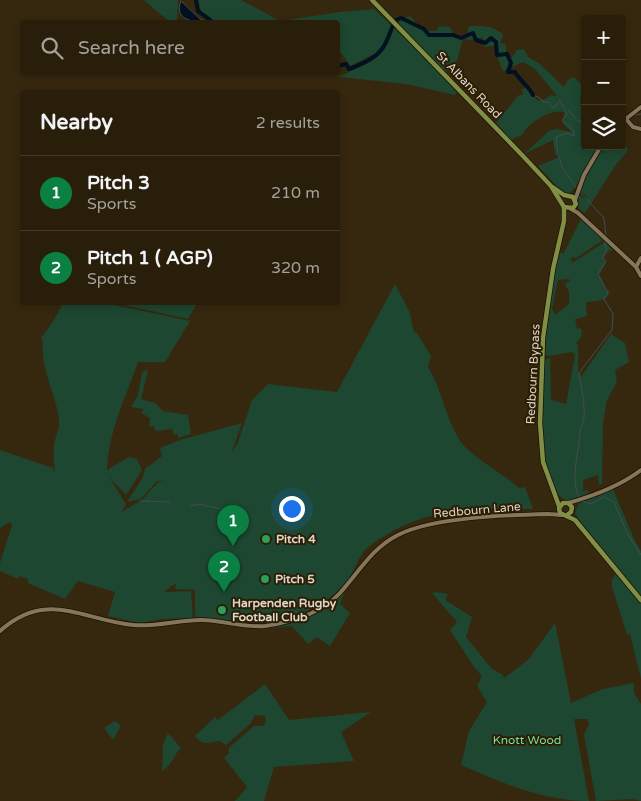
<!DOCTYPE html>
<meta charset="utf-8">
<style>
:root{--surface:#281e0a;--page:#342b18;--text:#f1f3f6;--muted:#a5a29c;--line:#443c2b;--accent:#0b8043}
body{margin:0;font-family:"Varela Round",sans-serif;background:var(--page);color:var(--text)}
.controls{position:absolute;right:15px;top:15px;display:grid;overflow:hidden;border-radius:5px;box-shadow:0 2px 8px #0003}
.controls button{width:45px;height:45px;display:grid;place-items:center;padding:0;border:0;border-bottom:1px solid var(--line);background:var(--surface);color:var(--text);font:25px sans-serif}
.you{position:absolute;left:291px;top:508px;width:18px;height:18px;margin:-12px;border:4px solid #fff;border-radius:50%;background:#1a73e8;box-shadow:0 0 0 8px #1a73e833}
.badge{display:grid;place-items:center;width:32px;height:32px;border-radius:50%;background:var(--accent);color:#fff;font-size:16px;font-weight:700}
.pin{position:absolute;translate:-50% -41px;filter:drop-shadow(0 1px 2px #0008)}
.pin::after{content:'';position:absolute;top:26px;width:18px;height:15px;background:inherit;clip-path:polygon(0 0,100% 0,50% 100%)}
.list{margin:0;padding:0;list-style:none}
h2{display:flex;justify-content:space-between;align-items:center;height:65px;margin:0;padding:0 20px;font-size:21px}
h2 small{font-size:16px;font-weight:400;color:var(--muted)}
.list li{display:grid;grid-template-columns:32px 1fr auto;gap:15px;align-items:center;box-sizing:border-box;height:75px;padding:0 20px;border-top:1px solid var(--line)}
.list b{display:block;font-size:19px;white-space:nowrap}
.list p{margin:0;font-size:16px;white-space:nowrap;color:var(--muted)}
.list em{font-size:16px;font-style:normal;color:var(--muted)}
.icon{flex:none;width:28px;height:28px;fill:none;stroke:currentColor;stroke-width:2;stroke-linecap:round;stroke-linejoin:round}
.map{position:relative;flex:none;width:641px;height:801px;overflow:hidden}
.search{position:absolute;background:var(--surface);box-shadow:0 2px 8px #0003;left:20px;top:20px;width:320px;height:55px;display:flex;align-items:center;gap:12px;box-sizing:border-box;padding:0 18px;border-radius:5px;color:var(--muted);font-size:19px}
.panel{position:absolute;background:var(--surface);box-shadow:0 2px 8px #0003;left:20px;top:90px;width:320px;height:215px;border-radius:5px}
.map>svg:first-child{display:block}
.green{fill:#1d4730;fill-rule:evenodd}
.water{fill:#021120;stroke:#444c52}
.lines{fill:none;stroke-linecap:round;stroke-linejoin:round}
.stream{stroke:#444c52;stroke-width:1}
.river{stroke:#021120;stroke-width:4}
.secondary-casing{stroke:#1d1000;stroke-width:5.5}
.primary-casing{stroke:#1d1000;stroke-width:6}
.secondary{stroke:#857559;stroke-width:4}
.primary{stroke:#808e46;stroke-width:4.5}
.leisure-dot{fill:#2e9e5b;stroke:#2c1e04;stroke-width:2}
.labels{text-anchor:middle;stroke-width:4;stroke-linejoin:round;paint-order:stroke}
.street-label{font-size:12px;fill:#ddd5c6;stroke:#2c1e04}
.poi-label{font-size:12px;font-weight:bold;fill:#ddd5c6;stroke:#2c1e04;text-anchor:start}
.park-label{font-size:12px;fill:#76e1a5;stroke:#2c1e04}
</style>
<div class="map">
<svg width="641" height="801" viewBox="0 0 641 801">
<rect width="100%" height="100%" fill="#36280e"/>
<!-- green -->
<g class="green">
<polygon points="144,0 178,0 177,22 170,22"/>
<path d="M198,0H241L280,21L340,12L374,9L409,42L397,27L399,21L410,16C417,24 424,32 436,31L440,26L450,27L453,34L463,38L468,33V27C477,24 497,27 503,35L500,43L506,45V51L511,58L517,50L524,49L528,57L540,64L564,87L568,80L574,77C589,90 577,92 581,106L585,105V146H599L581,179L570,193L565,195L538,166L559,157L555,154L553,140L524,154L549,131L556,129L572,132L563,124L564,112C551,109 529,122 523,134L511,140L496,123L519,95H523L522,89L526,88L538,101L547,98L550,95L557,96L535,69L523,62L503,71L495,51L497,45L486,47L482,45L483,37L471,40L463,39L457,61L445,72L432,58L413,46L457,92L455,95L406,84L339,77L375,59V56L371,55L351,66L338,49V22H214L202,14Z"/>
<polygon points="622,135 628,150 615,166 585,213 579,209 578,194 586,200 588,198 580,191 587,175 604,146 622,146"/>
<path d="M581,219L603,240L576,258L571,257L572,263L605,242L613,250L607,252L603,258L606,263L599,274L605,289L610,292C605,302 596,301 586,302L587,316L575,319L577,329L581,328L582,336L576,343L578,345V371L581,377L611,334L625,343L629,362L615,370L617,382L607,400L603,424L602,484L599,485L598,475L583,480V491L587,490L589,494C582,497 574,501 567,500C534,492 543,386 543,360L550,358L551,400L566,404L575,355L572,352L549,356L545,355L546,325L557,253H564ZM569,279L570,281L565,284L569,292V304L555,315L552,309L557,283L558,280Z"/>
<path d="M395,284L410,313L414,333L416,332L431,356L428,367C442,390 445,417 459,439C471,458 502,472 519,488L525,487L533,509C483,508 432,507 388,534C381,538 369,545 364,551C357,560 355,570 349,578C312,628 249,623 195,618V590L175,589L176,583L164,592L191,591L193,618L162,619L139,623L108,616L115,592L78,581L65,599L28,583V579L19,576L18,579L0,571V563L12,525L10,522L0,528V450L53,468L55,473C54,464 53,454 54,446C55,436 60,429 59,419C56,394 40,368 43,342L41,338C47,332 59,312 63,303H105L190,321L165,362H138C126,397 108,432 107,470L129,457L137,459L142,470L126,495L109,477L126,504L121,512L142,500L158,482H165L157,481L141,499L127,502L143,477L145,469L162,456L160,448L180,440L242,423L231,454L238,442L252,400L268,384L337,392Z"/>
<polygon points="119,303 197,302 197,303 188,319 119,304"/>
<polygon points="148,370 141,399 155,403 163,411 188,415 191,434 178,438 178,434 174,435 172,429 156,431 154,426 149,427 150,418 141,413 144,409 131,407 138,395 142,372"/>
<polygon points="613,489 634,539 641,551 641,597 582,525 575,513 579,503"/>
<polygon points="616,574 641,603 641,678 630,634 627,635 612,587 612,579"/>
<path d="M345,591L340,604L350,613L330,646L317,637L308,644L292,626L268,628C297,619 322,613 345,591Z"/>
<path d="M436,592L448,594L445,600L472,617L466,637L492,669L503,675L504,678L528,660L555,623L571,703L603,689L634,683V693L641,704V801L632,799L596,801L584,735L589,724L587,719H574L589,801C543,801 502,783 461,765L469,731L487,702L477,686L482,676L474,667L450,630L457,622L432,593Z"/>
<path d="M265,684L289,720L371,712L341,732L354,761L274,767L264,801H235L247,787L224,758L229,753V748L254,726H264L266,720L265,716L255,715L251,723L226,745L220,741C209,742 204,747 195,736L215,717L218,720Z"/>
<polygon points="115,721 121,726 113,740 104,728"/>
<path d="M168,733L181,748C173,756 173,764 162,771L163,744Z"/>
</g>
<!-- water -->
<path class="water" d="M181,1L200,19L208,22C195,23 173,20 181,1Z"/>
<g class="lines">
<!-- stream -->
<g class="stream">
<polyline points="533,95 540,98 543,102 548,102 552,107 555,107 560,100 567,115 562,120 574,131 574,136 566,133 556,137 558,154"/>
<polyline points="568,110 578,121 585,122"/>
<polyline points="634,115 641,114"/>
<polyline points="622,117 628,116"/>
<polyline points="559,156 562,167 577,189"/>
<polyline points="580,192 604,218 606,236"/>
<path d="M579,498C570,477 579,452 580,432C580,427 584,422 584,417C585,403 581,387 579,373L612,330L613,314L604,299L608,293L598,274L606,261L603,258L607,249L605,246V240"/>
<polyline points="140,501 170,502"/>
<polyline points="581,501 591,504 604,497 614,502 627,533 641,555"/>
<polyline points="190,506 199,504 221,509"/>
</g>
<!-- river -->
<g class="river">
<polyline points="196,0 198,11 213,22"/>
<path d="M338,66L346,64L349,69C360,65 375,59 382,49C389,40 390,29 396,20L401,18L424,29L429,35H453L461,38L473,33L476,40L485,43L491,38L496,42L497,55L507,54L511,63L508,72H515C520,81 528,85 533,95"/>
</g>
<defs>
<g id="secondary">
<polyline points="626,119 633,127 641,129"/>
<polyline points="622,122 641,107"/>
<polyline points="575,200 584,175 601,146"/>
<polyline points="571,209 578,213 636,267 641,276"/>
<polyline points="636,267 641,258"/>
<path d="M568,503C593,496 620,486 641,470"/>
<path d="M0,631C46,589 83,620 133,625C156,627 178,620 201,620C222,620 243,628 265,626C292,622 321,614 340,593C359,572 372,548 398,535C433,517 508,515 548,514C553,514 558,515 563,515"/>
</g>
<g id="primary">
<polyline points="372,0 522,155 551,186 564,207 573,208 576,204 573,197 564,195 551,186"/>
<polyline points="559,506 543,462 540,423 543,338 553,269 564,221 564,207"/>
<polyline points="567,515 571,512 572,507 568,503 563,503 559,508 560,513 575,520 641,600"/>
</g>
</defs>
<!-- secondary casing -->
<use href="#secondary" class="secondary-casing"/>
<!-- primary casing -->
<use href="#primary" class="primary-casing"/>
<!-- secondary -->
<use href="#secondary" class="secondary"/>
<!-- primary -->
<use href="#primary" class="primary"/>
</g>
<!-- markers -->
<g class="leisure-dot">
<circle cx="266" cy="539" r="5"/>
<circle cx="265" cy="579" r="5"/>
<circle cx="222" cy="610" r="5"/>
</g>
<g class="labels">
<!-- street labels -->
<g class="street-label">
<text transform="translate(469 85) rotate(46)" y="4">St Albans Road</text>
<text transform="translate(533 374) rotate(-87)" y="4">Redbourn Bypass</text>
<text transform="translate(477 510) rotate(-5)" y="4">Redbourn Lane</text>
</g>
<!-- poi labels -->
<g class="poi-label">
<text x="276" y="543">Pitch 4</text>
<text x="275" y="583">Pitch 5</text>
<text x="232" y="607">Harpenden Rugby<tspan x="232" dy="14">Football Club</tspan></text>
</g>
<!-- park labels -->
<g class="park-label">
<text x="527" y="744">Knott Wood</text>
</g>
</g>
</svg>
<div class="controls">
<button>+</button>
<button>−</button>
<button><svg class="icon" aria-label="layers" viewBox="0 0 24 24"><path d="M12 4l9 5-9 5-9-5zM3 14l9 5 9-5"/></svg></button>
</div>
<div class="you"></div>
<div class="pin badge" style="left:233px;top:546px">1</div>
<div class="pin badge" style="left:224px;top:592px">2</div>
<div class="search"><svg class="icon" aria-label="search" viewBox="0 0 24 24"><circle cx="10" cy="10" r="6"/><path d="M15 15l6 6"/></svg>Search here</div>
<section class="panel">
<h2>Nearby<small>2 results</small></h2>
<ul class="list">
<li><span class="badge">1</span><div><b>Pitch 3</b><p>Sports</p></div><em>210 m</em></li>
<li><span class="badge">2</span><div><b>Pitch 1 ( AGP)</b><p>Sports</p></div><em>320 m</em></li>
</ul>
</section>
</div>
